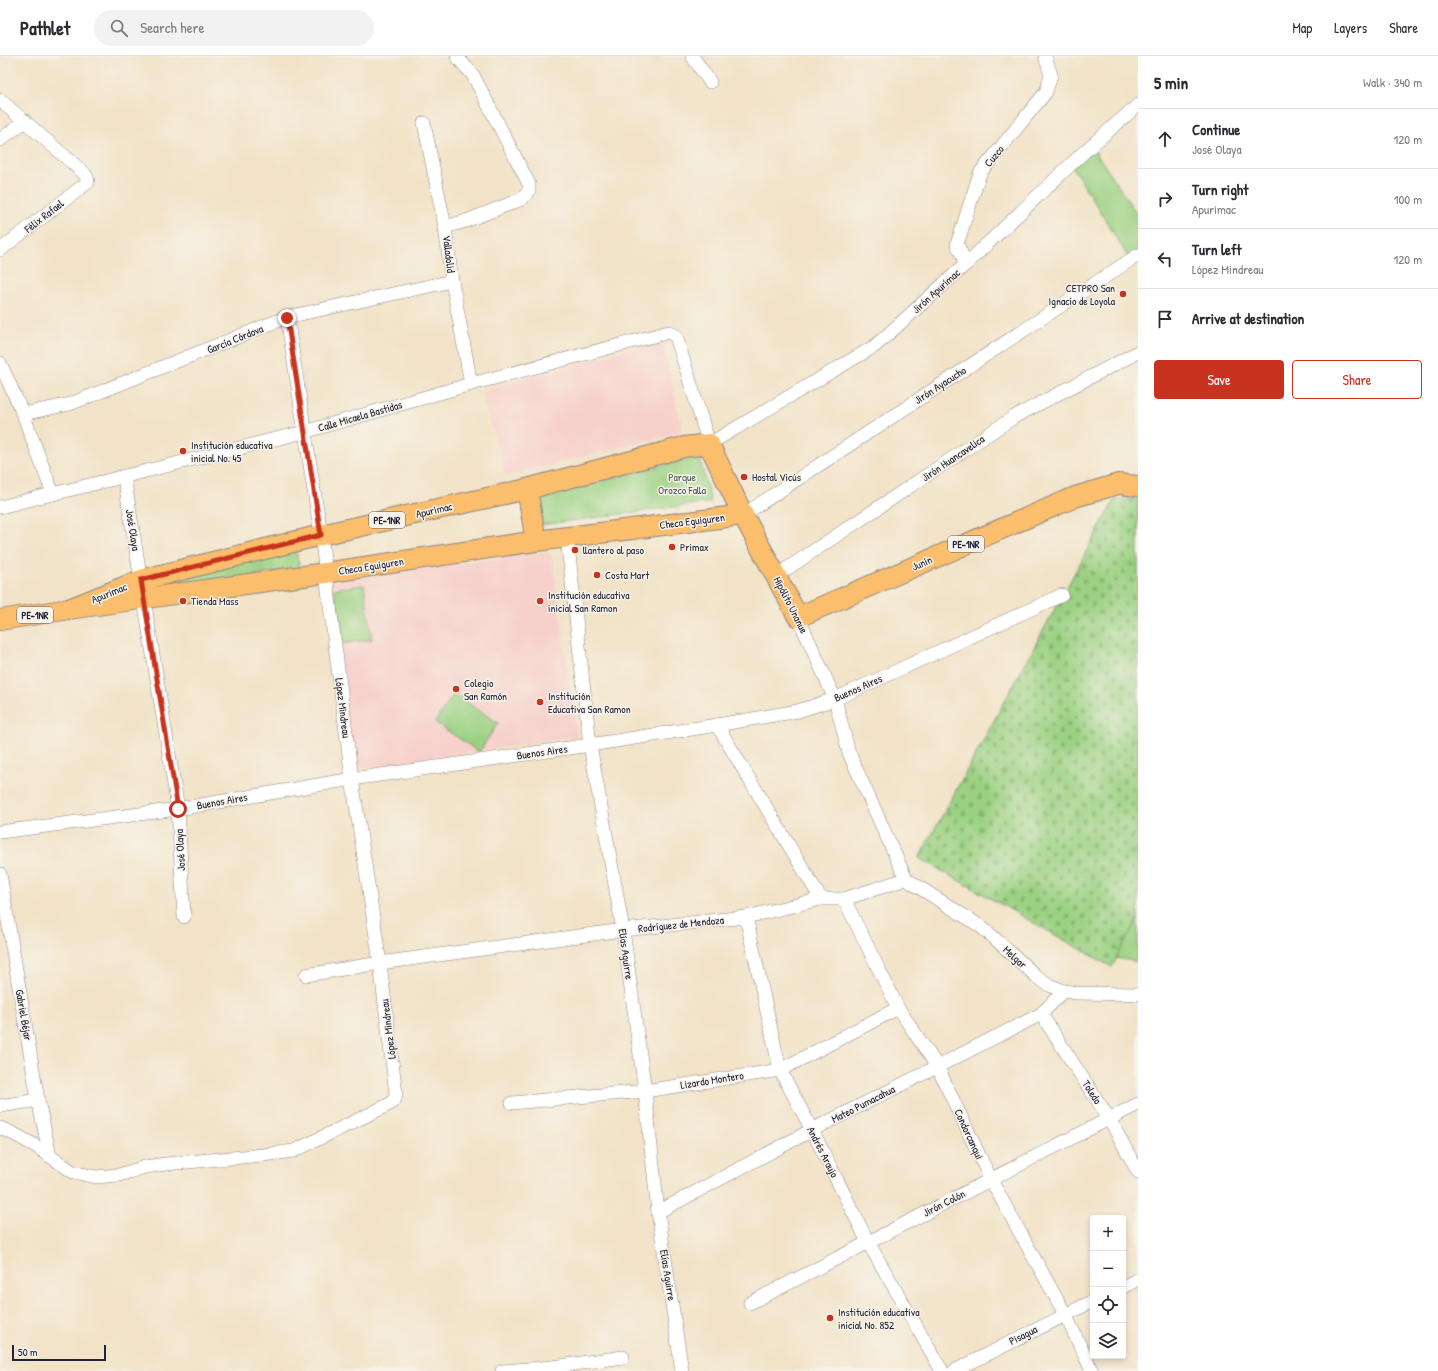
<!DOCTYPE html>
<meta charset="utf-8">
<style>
:root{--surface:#fff;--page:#f2f2f3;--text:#2b2b33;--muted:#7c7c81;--line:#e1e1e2;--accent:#c8321e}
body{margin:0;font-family:"Patrick Hand",sans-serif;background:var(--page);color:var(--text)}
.controls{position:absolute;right:12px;bottom:12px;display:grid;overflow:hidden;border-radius:4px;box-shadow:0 2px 6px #0003}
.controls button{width:36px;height:36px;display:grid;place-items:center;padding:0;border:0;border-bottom:1px solid var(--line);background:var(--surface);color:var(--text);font:20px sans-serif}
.scale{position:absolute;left:12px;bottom:10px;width:94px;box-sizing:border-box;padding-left:4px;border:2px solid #22223b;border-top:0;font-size:11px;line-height:14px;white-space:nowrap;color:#22223b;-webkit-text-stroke:3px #f7f3e8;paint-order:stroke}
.stop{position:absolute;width:12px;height:12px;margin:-9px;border:3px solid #c8321e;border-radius:50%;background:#fff}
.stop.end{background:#c8321e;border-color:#fff;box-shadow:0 1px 4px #0008}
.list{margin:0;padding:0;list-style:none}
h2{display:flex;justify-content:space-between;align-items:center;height:52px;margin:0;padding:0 16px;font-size:17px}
h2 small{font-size:13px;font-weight:400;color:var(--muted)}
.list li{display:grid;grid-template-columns:26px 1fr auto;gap:12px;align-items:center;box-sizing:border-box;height:60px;padding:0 16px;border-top:1px solid var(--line)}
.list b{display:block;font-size:15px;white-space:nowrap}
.list p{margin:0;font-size:13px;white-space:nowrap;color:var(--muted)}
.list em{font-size:13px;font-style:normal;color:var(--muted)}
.actions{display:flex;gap:8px;padding:12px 16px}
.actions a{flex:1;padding:9px 0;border:1px solid var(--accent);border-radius:4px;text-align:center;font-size:14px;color:var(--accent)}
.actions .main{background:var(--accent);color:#fff}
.icon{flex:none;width:22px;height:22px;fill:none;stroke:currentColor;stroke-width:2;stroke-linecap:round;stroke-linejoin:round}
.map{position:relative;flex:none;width:1138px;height:1315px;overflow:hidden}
header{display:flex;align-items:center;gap:24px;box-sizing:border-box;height:56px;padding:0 20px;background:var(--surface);border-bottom:1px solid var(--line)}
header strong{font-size:19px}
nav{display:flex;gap:22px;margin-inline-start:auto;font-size:14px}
.search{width:280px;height:36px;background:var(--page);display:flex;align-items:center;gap:10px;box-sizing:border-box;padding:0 14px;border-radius:22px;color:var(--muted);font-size:15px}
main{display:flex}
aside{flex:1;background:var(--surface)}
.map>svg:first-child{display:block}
.built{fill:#f7d0cb}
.cemetery{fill:url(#cemetery-stones);stroke:#5e7a5e}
.park{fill:#9bd182;stroke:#5e7a5e}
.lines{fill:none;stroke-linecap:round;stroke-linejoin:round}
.street-casing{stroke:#8a8282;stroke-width:14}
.primary-casing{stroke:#8a8282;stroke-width:22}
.street{stroke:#fff;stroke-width:13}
.primary{stroke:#fabe6d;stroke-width:20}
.route{stroke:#c8321e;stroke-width:5}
.poi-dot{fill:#c8321e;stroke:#f7f3e8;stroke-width:1.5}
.labels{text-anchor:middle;stroke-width:3;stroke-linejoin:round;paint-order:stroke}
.shield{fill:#f7f3e8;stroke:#62616f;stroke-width:1}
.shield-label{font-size:10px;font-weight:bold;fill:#22223b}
.street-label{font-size:11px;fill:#22223b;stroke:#f7f3e8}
.poi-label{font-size:11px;fill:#22223b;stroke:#f7f3e8;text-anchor:start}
.park-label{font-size:11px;fill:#465750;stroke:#f7f3e8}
</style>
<header>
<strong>Pathlet</strong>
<div class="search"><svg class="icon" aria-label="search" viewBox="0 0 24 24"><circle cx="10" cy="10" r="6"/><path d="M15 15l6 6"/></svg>Search here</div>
<nav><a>Map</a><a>Layers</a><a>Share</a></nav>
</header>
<main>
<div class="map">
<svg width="1138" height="1315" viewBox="0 0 1138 1315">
<defs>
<pattern id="cemetery-stones" width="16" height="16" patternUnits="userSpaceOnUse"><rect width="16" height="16" fill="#9bd182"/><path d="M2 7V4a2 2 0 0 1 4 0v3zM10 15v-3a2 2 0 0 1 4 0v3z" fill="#85b371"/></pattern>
</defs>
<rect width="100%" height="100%" fill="#f7f3e8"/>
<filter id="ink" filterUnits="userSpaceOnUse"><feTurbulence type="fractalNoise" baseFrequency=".025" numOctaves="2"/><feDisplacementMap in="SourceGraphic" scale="8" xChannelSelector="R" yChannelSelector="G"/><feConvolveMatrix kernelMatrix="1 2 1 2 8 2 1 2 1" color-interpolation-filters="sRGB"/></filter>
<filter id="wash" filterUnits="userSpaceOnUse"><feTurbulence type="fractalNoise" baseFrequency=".012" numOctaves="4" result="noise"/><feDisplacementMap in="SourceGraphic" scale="16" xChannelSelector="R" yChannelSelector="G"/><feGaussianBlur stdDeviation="0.9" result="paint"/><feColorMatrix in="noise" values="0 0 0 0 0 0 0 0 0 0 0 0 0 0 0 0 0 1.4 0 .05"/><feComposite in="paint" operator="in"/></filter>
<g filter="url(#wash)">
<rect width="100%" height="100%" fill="#f2e3c8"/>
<!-- built -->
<g class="built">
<polygon points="662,284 682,372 679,377 506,420 481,335"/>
<polygon points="548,495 552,501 577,680 353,714 326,526"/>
</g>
<!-- cemetery -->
<polygon class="cemetery" points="1115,443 1138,443 1138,862 1112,911 919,802"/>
<!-- park -->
<g class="park">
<polygon points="1094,94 1138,160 1138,199 1130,204 1072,110"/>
<polygon points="699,400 711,446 540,469 533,442"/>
<polygon points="295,492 300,512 148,537 147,530"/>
<polygon points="364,529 372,583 343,588 334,533"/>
<polygon points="454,638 498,667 479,696 435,666"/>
<polygon points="1138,862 1138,906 1116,902"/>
</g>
</g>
<g filter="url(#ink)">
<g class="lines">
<defs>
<g id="street">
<polyline points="692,0 710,26"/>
<polyline points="0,44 84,117 87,121 88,126 0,194"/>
<polyline points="424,67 445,171 452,225 471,328"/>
<polyline points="0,84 25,65"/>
<polyline points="445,171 466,165 522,143 529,135 529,128 473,19 457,1 459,0"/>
<polyline points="966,208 957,188 980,117 1046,36 1051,19 1045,0"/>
<polyline points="0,307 23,358 53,438"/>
<polyline points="23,358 70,348 287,261 452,225"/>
<polyline points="124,420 178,753 184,861"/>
<polyline points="0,451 304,376 471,328 669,276 676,280 709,388 875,290 966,208 1084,96 1138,49"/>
<polyline points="743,459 1138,199"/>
<polyline points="567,481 590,689 623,874 645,1035 658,1156 682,1315"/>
<polyline points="776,520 1014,361 1138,296"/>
<polyline points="798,561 835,643 849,697 906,823"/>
<polyline points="717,669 821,843"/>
<polyline points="0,776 178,753 352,723 590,689 717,669 798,655 835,643 1062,539"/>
<polyline points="0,818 38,1044 50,1100"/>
<polyline points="906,823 980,870 992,880 1037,921 1049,929 1064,935 1077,937 1138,938"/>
<polyline points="844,843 898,952 937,1010 991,1124 1065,1258 1092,1315"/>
<polyline points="746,861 780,1014 812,1074 868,1186 942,1315"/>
<polyline points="306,919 380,907 623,874 746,861 821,843 844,843 906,823"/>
<polyline points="1041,958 1110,1064 1138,1116"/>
<polyline points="512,1047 645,1035 780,1014 898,952"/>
<polyline points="0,1050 38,1044"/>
<polyline points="0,1072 12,1077 34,1089 73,1116 96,1121 119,1119 145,1111 166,1108 263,1099 294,1095 390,1048 395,1043 396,1038 380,907 352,723 321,479 287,261"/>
<polyline points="658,1156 812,1074 1041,958 1064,935"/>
<polyline points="1123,1231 1138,1223"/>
<polyline points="750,1247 1138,1048"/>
<polyline points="553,1311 623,1301"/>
<polyline points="502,1315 553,1311 553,1315"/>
<polyline points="954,1315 1093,1245"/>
</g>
<g id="primary">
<polyline points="527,433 536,485"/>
<polyline points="69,553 141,524 321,479 527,433 684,391 709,388 743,459 798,561 1075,441 1118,428 1138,430"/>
<polyline points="0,564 69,553 325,517 536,485 743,459"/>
</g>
</defs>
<!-- street casing -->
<use href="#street" class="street-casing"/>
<!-- primary casing -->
<use href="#primary" class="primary-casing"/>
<!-- street -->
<use href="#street" class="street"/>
<!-- primary -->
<use href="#primary" class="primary"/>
</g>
</g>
<g class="lines" filter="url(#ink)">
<!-- route -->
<polyline class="route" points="178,753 141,524 321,479 287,262"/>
</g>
<!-- markers -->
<g class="poi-dot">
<circle cx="1123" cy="238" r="4"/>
<circle cx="183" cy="395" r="4"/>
<circle cx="744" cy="421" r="4"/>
<circle cx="672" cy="491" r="4"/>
<circle cx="575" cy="494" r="4"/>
<circle cx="597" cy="519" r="4"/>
<circle cx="183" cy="545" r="4"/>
<circle cx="540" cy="545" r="4"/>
<circle cx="456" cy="633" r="4"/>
<circle cx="540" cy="646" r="4"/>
<circle cx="830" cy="1262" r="4"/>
</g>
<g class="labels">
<!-- shield labels -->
<g class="shield">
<rect x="369" y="456" width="36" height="16" rx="3"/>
<rect x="948" y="480" width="36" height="16" rx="3"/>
<rect x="17" y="551" width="36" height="16" rx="3"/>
</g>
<g class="shield-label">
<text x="387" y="468">PE-1NR</text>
<text x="966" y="492">PE-1NR</text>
<text x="35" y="563">PE-1NR</text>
</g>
<!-- street labels -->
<g class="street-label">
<text transform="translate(994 100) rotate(-51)" y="4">Cuzco</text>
<text transform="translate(44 160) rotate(-38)" y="4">Félix Rafael</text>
<text transform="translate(449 198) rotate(83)" y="4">Valladolid</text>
<text transform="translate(936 235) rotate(-42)" y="4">Jirón Apurímac</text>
<text transform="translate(235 283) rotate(-22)" y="4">García Córdova</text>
<text transform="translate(940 329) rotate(-33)" y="4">Jirón Ayacucho</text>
<text transform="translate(360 360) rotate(-16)" y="4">Calle Micaela Bastidas</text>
<text transform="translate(953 402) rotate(-34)" y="4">Jirón Huancavelica</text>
<text transform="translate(434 454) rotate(-13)" y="4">Apurímac</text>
<text transform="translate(692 465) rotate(-7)" y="4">Checa Eguiguren</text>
<text transform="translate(133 474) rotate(81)" y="4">José Olaya</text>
<text transform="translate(922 507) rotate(-23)" y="4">Junín</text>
<text transform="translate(371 510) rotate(-9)" y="4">Checa Eguiguren</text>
<text transform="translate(109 537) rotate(-22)" y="4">Apurímac</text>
<text transform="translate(791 549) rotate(63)" y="4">Hipólito Unanue</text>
<text transform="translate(858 632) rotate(-24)" y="4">Buenos Aires</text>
<text transform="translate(343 652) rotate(83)" y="4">López Mindreau</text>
<text transform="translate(542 696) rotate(-8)" y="4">Buenos Aires</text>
<text transform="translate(222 745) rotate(-10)" y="4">Buenos Aires</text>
<text transform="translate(180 794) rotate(-93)" y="4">José Olaya</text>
<text transform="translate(681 868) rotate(-6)" y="4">Rodríguez de Mendoza</text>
<text transform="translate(626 898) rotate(82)" y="4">Elías Aguirre</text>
<text transform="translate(1015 901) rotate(42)" y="4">Melgar</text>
<text transform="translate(24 959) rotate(80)" y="4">Gabriel Béjar</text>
<text transform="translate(388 973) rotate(-97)" y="4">López Mindreau</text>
<text transform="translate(712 1024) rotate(-9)" y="4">Lizardo Montero</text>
<text transform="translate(1092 1036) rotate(57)" y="4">Toledo</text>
<text transform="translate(863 1048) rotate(-27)" y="4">Mateo Pumacahua</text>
<text transform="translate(969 1078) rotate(65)" y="4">Condorcanqui</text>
<text transform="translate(823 1096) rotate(63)" y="4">Andrés Araujo</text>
<text transform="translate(944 1147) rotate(-27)" y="4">Jirón Colón</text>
<text transform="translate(668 1219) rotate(81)" y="4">Elías Aguirre</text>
<text transform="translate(1023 1279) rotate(-27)" y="4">Pisagua</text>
</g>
<!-- poi labels -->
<g class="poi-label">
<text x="1115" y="236" text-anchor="end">CETPRO San<tspan x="1115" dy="13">Ignacio de Loyola</tspan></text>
<text x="191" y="393">Institución educativa<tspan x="191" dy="13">inicial No. 45</tspan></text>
<text x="752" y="425">Hostal Vicús</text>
<text x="680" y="495">Primax</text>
<text x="583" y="498">llantero al paso</text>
<text x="605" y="523">Costa Mart</text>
<text x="548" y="543">Institución educativa<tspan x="548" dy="13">inicial San Ramon</tspan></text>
<text x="191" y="549">Tienda Mass</text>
<text x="464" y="631">Colegio<tspan x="464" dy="13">San Ramón</tspan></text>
<text x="548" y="644">Institución<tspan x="548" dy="13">Educativa San Ramon</tspan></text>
<text x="838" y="1260">Institución educativa<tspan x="838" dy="13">inicial No. 852</tspan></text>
</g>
<!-- park labels -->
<g class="park-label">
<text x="682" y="425">Parque<tspan x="682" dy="13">Orozco Falla</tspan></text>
</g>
</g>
</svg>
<div class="controls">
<button>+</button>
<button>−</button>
<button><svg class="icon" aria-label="locate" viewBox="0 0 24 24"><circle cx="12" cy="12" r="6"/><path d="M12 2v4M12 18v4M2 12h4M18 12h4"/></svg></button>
<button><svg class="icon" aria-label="layers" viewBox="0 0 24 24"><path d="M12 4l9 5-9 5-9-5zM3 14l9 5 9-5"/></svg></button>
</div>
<div class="scale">50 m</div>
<div class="stop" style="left:178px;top:753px"></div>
<div class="stop end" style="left:287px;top:262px"></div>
</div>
<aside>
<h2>5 min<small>Walk · 340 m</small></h2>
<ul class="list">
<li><svg class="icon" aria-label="ahead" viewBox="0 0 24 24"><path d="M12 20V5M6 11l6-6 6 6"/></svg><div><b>Continue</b><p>José Olaya</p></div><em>120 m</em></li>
<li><svg class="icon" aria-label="right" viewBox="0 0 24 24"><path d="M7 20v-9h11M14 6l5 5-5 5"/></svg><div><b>Turn right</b><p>Apurímac</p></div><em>100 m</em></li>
<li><svg class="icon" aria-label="left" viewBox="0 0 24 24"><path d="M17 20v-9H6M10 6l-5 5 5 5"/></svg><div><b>Turn left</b><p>López Mindreau</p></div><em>120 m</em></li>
<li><svg class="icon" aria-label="arrive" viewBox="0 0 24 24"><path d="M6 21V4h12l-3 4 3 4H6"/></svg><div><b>Arrive at destination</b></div></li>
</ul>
<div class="actions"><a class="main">Save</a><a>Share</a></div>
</aside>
</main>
